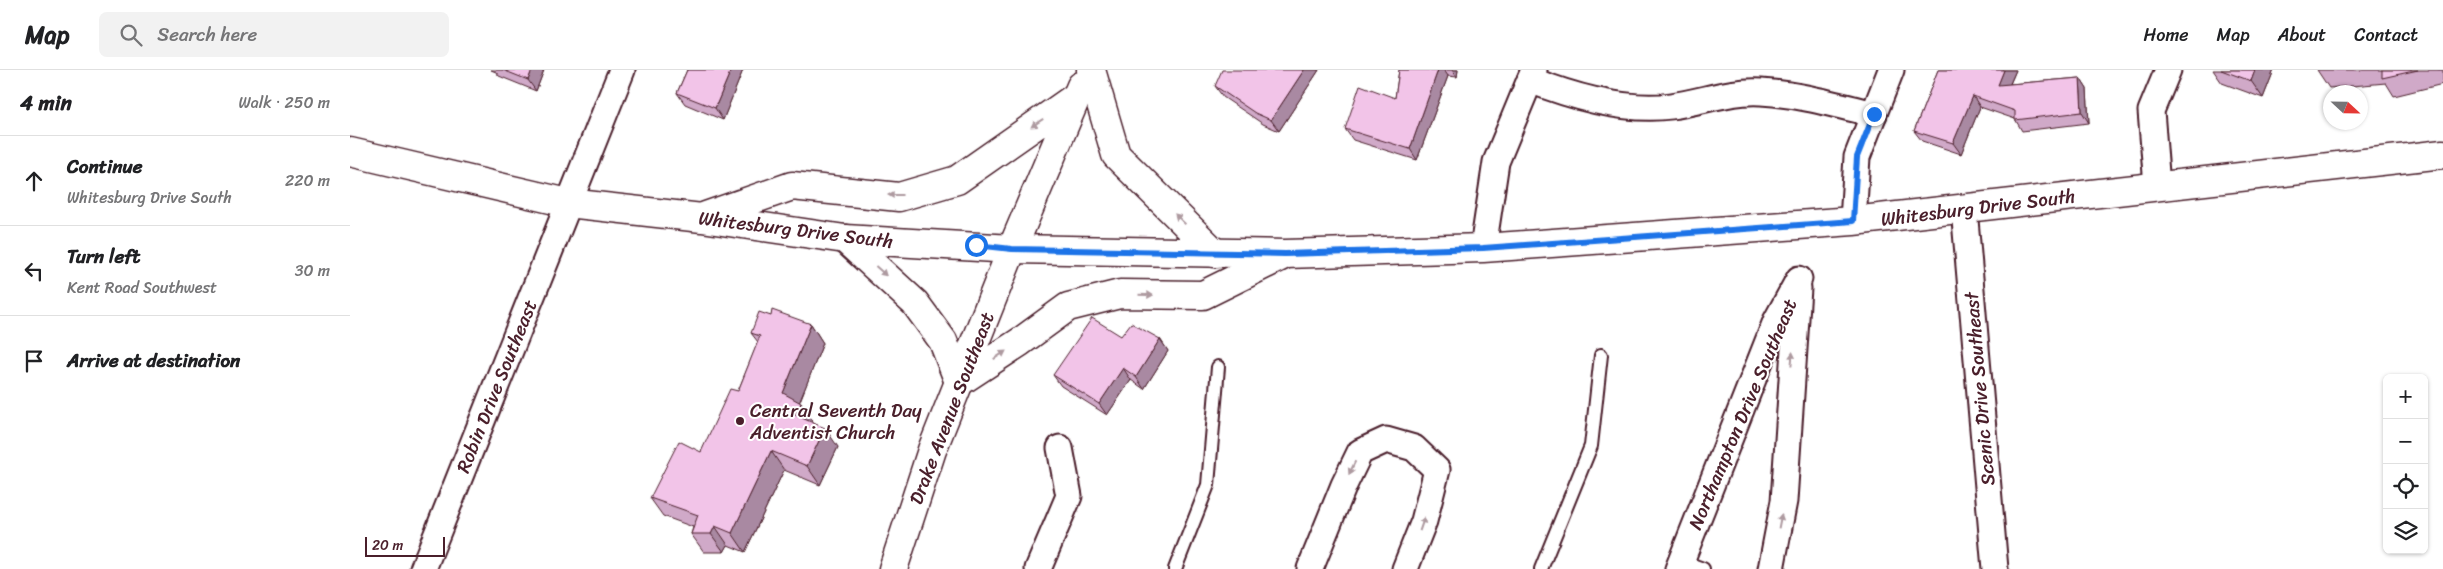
<!DOCTYPE html>
<meta charset="utf-8">
<style>
:root{--surface:#fff;--page:#f2f2f2;--text:#202124;--muted:#757577;--line:#e0e0e0}
body{margin:0;font-family:Sriracha,sans-serif;background:var(--page);color:var(--text)}
.controls{position:absolute;right:15px;bottom:15px;display:grid;overflow:hidden;border-radius:8px;box-shadow:0 1px 4px #0004}
.controls button{width:45px;height:45px;display:grid;place-items:center;padding:0;border:0;border-bottom:1px solid var(--line);background:var(--surface);color:var(--text);font:25px sans-serif}
.compass{position:absolute;left:1973px;top:15px;width:45px;height:45px;border-radius:50%;background:var(--surface);box-shadow:0 1px 4px #0004;rotate:112deg}
.scale{position:absolute;left:15px;bottom:12px;width:80px;box-sizing:border-box;padding-left:5px;border:2px solid #4a1f2b;border-top:0;font-size:14px;line-height:18px;white-space:nowrap;color:#4a1f2b;-webkit-text-stroke:4px #fff;paint-order:stroke}
.stop{position:absolute;width:15px;height:15px;margin:-11px;border:4px solid #1a73e8;border-radius:50%;background:#fff}
.stop.end{background:#1a73e8;border-color:#fff;box-shadow:0 1px 5px #0008}
.list{margin:0;padding:0;list-style:none}
h2{display:flex;justify-content:space-between;align-items:center;height:65px;margin:0;padding:0 20px;font-size:21px}
h2 small{font-size:16px;font-weight:400;color:var(--muted)}
.list li{display:grid;grid-template-columns:32px 1fr auto;gap:15px;align-items:center;box-sizing:border-box;height:90px;padding:0 20px;border-top:1px solid var(--line)}
.list b{display:block;font-size:19px;white-space:nowrap}
.list p{margin:0;font-size:16px;white-space:nowrap;color:var(--muted)}
.list em{font-size:16px;font-style:normal;color:var(--muted)}
.icon{flex:none;width:28px;height:28px;fill:none;stroke:currentColor;stroke-width:2;stroke-linecap:round;stroke-linejoin:round}
.map{position:relative;flex:none;width:2093px;height:499px;overflow:hidden}
header{display:flex;align-items:center;gap:30px;box-sizing:border-box;height:70px;padding:0 25px;background:var(--surface);border-bottom:1px solid var(--line)}
header strong{font-size:24px}
nav{display:flex;gap:28px;margin-inline-start:auto;font-size:18px}
.search{width:350px;height:45px;background:var(--page);display:flex;align-items:center;gap:12px;box-sizing:border-box;padding:0 18px;border-radius:8px;color:var(--muted);font-size:19px}
main{display:flex}
aside{flex:1;background:var(--surface)}
.map>svg:first-child{display:block}
.lines{fill:none;stroke-linecap:round;stroke-linejoin:round}
.service-casing{stroke:#4a1f2b;stroke-width:16}
.minor-casing{stroke:#4a1f2b;stroke-width:29}
.tertiary-casing{stroke:#4a1f2b;stroke-width:31}
.secondary-casing{stroke:#4a1f2b;stroke-width:31}
.service{stroke:#fff;stroke-width:12}
.minor{stroke:#fff;stroke-width:25}
.tertiary{stroke:#fff;stroke-width:28}
.secondary{stroke:#fff;stroke-width:28}
.wall{fill:#d0a9c8;stroke:#4a1f2b}
.shaded-wall{fill:#a989a2;stroke:#4a1f2b}
.building{fill:#f2c4e8;stroke:#4a1f2b}
.oneway{fill:#ae9aa0}
.route{stroke:#1a73e8;stroke-width:6}
.poi-dot{fill:#4a1f2b;stroke:#fff;stroke-width:2}
.labels{text-anchor:middle;stroke-width:4;stroke-linejoin:round;paint-order:stroke}
.street-label{font-size:19px;fill:#4a1f2b;stroke:#fff}
.poi-label{font-size:19px;fill:#4a1f2b;stroke:#fff;text-anchor:start}
</style>
<header>
<strong>Map</strong>
<div class="search"><svg class="icon" aria-label="search" viewBox="0 0 24 24"><circle cx="10" cy="10" r="6"/><path d="M15 15l6 6"/></svg>Search here</div>
<nav><a>Home</a><a>Map</a><a>About</a><a>Contact</a></nav>
</header>
<main>
<aside>
<h2>4 min<small>Walk · 250 m</small></h2>
<ul class="list">
<li><svg class="icon" aria-label="ahead" viewBox="0 0 24 24"><path d="M12 20V5M6 11l6-6 6 6"/></svg><div><b>Continue</b><p>Whitesburg Drive South</p></div><em>220 m</em></li>
<li><svg class="icon" aria-label="left" viewBox="0 0 24 24"><path d="M17 20v-9H6M10 6l-5 5 5 5"/></svg><div><b>Turn left</b><p>Kent Road Southwest</p></div><em>30 m</em></li>
<li><svg class="icon" aria-label="arrive" viewBox="0 0 24 24"><path d="M6 21V4h12l-3 4 3 4H6"/></svg><div><b>Arrive at destination</b></div></li>
</ul>
</aside>
<div class="map">
<svg width="2093" height="499" viewBox="0 0 2093 499">
<rect width="100%" height="100%" fill="#fff"/>
<filter id="ink" filterUnits="userSpaceOnUse"><feTurbulence type="fractalNoise" baseFrequency=".02" numOctaves="2"/><feDisplacementMap in="SourceGraphic" scale="10" xChannelSelector="R" yChannelSelector="G"/><feConvolveMatrix kernelMatrix="1 2 1 2 8 2 1 2 1" color-interpolation-filters="sRGB"/></filter>
<g filter="url(#ink)">
<g class="lines">
<defs>
<g id="service">
<polyline points="1331,491 1353,499"/>
<polyline points="825,499 858,415 868,297"/>
<polyline points="1191,499 1241,376 1251,285"/>
</g>
<g id="minor">
<path d="M1180,10C1221,26 1276,42 1321,36C1351,32 1380,20 1411,22C1449,24 1487,35 1524,44"/>
<polyline points="1807,116 1801,41 1818,0"/>
<polyline points="1614,138 1645,499"/>
<polyline points="1503,151 1507,87 1541,0"/>
<polyline points="1133,178 1146,92 1184,0"/>
<polyline points="73,499 272,0"/>
<polyline points="688,499 719,426 710,378"/>
<polyline points="960,499 994,415 1010,382 1036,370 1064,378 1087,400 1074,451 1055,499"/>
<polyline points="1328,499 1426,251 1449,209"/>
<polyline points="1421,499 1434,431 1448,218"/>
</g>
<polyline id="tertiary" points="543,499 582,380 662,179 731,16"/>
<g id="secondary">
<polyline points="741,0 766,85 865,183"/>
<polyline points="0,82 218,133 352,148 495,169 662,179 935,184 1133,178 1503,151 2093,84"/>
<polyline points="356,146 442,116 549,127 607,110 727,26"/>
<polyline points="495,169 565,233 593,271 609,312 670,272 718,237 770,224 853,225 932,186"/>
</g>
</defs>
<!-- service casing -->
<use href="#service" class="service-casing"/>
<!-- minor casing -->
<use href="#minor" class="minor-casing"/>
<!-- tertiary casing -->
<use href="#tertiary" class="tertiary-casing"/>
<!-- secondary casing -->
<use href="#secondary" class="secondary-casing"/>
<!-- service -->
<use href="#service" class="service"/>
<!-- minor -->
<use href="#minor" class="minor"/>
<!-- tertiary -->
<use href="#tertiary" class="tertiary"/>
<!-- secondary -->
<use href="#secondary" class="secondary"/>
</g>
<!-- wall -->
<g class="wall">
<polygon points="141,0 194,0 186,21 149,6 146,2"/>
<polygon points="337,0 393,0 373,50 335,34 327,23"/>
<polygon points="969,0 929,61 913,54 873,27 865,16"/>
<polygon points="1049,0 1108,0 1107,7 1098,6 1067,90 1003,70 995,59 1045,28"/>
<polygon points="1588,0 1666,0 1660,14 1730,8 1737,19 1739,53 1672,61 1665,49 1630,37 1611,84 1572,71 1564,61"/>
<polygon points="1863,0 1924,0 1913,28 1872,13"/>
<polygon points="1967,0 2093,0 2093,14 2044,26 2036,13 1979,18"/>
<polygon points="421,246 461,254 473,273 449,333 463,352 463,353 488,377 470,415 434,400 395,482 378,475 374,482 354,482 341,464 343,457 313,446 300,428 351,382 388,321 408,272 401,263"/>
<polygon points="771,266 810,269 818,281 794,319 781,310 757,345 711,316 703,305"/>
</g>
<!-- shaded-wall -->
<g class="shaded-wall">
<polygon points="182,0 194,0 186,21 178,10"/>
<polygon points="381,0 393,0 373,50 365,38"/>
<polygon points="954,0 969,0 929,61 921,50"/>
<polygon points="1088,0 1094,0 1098,6 1067,90 1060,79"/>
<polygon points="1102,0 1108,0 1107,7"/>
<polygon points="1654,0 1666,0 1655,25 1648,15"/>
<polygon points="1905,0 1924,0 1913,28 1901,11"/>
<polygon points="1730,8 1737,19 1739,53 1732,42"/>
<polygon points="1623,26 1630,37 1611,84 1603,73"/>
<polygon points="461,254 473,273 446,341 433,323"/>
<polygon points="810,269 818,281 794,319 786,307"/>
<polygon points="773,298 781,310 757,345 749,334"/>
<polygon points="451,333 463,352 457,363 445,345"/>
<polygon points="475,358 488,377 470,415 457,396"/>
<polygon points="421,381 434,400 395,482 382,463"/>
<polygon points="365,456 378,475 374,482 361,464"/>
</g>
<!-- building -->
<g class="building">
<polygon points="153,0 182,0 178,10"/>
<polygon points="337,0 381,0 365,38 327,23"/>
<polygon points="872,0 954,0 921,50 905,43 865,16"/>
<polygon points="1049,0 1088,0 1060,79 995,59 1010,15 1045,28"/>
<polygon points="1588,0 1654,0 1648,15 1730,8 1732,42 1665,50 1665,41 1623,26 1603,73 1564,61"/>
<polygon points="1871,0 1905,0 1901,11"/>
<polygon points="2032,0 2068,0 2032,8"/>
<polygon points="422,240 461,254 433,323 451,333 445,345 475,358 457,396 421,381 382,463 365,456 361,464 341,464 348,445 300,428 329,371 351,382 380,319 388,321 410,266 401,263 409,242 421,246"/>
<polygon points="742,248 771,266 781,253 810,269 786,307 773,298 749,334 703,305"/>
</g>
<!-- one-way arrows -->
<defs><path id="oneway-solid" d="M-6-.8H1V-3.2L6.5 0L1 3.2V.8H-6Z" transform="scale(1.25)"/></defs>
<g class="oneway">
<use href="#oneway-solid" transform="translate(687 53) rotate(146)"/>
<use href="#oneway-solid" transform="translate(545 125) rotate(180)"/>
<use href="#oneway-solid" transform="translate(830 149) rotate(-136)"/>
<use href="#oneway-solid" transform="translate(531 201) rotate(42)"/>
<use href="#oneway-solid" transform="translate(796 225) rotate(1)"/>
<use href="#oneway-solid" transform="translate(650 285) rotate(-33)"/>
<use href="#oneway-solid" transform="translate(1442 289) rotate(-85)"/>
<use href="#oneway-solid" transform="translate(1002 398) rotate(116)"/>
<use href="#oneway-solid" transform="translate(1430 451) rotate(-79)"/>
<use href="#oneway-solid" transform="translate(1072 454) rotate(-71)"/>
</g>
</g>
<g class="lines" filter="url(#ink)">
<!-- route -->
<polyline class="route" points="626,175 662,179 935,184 1133,178 1503,151 1507,87 1524,44"/>
</g>
<!-- markers -->
<circle class="poi-dot" cx="390" cy="351" r="5"/>
<g class="labels">
<!-- street labels -->
<g class="street-label">
<text transform="translate(1628 137) rotate(-7)" y="7">Whitesburg Drive South</text>
<text transform="translate(446 159) rotate(7)" y="7">Whitesburg Drive South</text>
<text transform="translate(146 316) rotate(-68)" y="7">Robin Drive Southeast</text>
<text transform="translate(1629 319) rotate(-95)" y="7">Scenic Drive Southeast</text>
<text transform="translate(601 338) rotate(-69)" y="7">Drake Avenue Southeast</text>
<text transform="translate(1392 344) rotate(-67)" y="7">Northampton Drive Southeast</text>
</g>
<!-- poi labels -->
<g class="poi-label">
<text x="400" y="347">Central Seventh Day<tspan x="400" dy="22">Adventist Church</tspan></text>
</g>
</g>
</svg>
<div class="controls">
<button>+</button>
<button>−</button>
<button><svg class="icon" aria-label="locate" viewBox="0 0 24 24"><circle cx="12" cy="12" r="6"/><path d="M12 2v4M12 18v4M2 12h4M18 12h4"/></svg></button>
<button><svg class="icon" aria-label="layers" viewBox="0 0 24 24"><path d="M12 4l9 5-9 5-9-5zM3 14l9 5 9-5"/></svg></button>
</div>
<svg class="compass" viewBox="-18 -18 36 36"><path d="M0-13l5 13h-10z" fill="#e53935"/><path d="M0 13l5-13h-10z" fill="#757577"/></svg>
<div class="scale">20 m</div>
<div class="stop" style="left:626px;top:175px"></div>
<div class="stop end" style="left:1524px;top:44px"></div>
</div>
</main>
